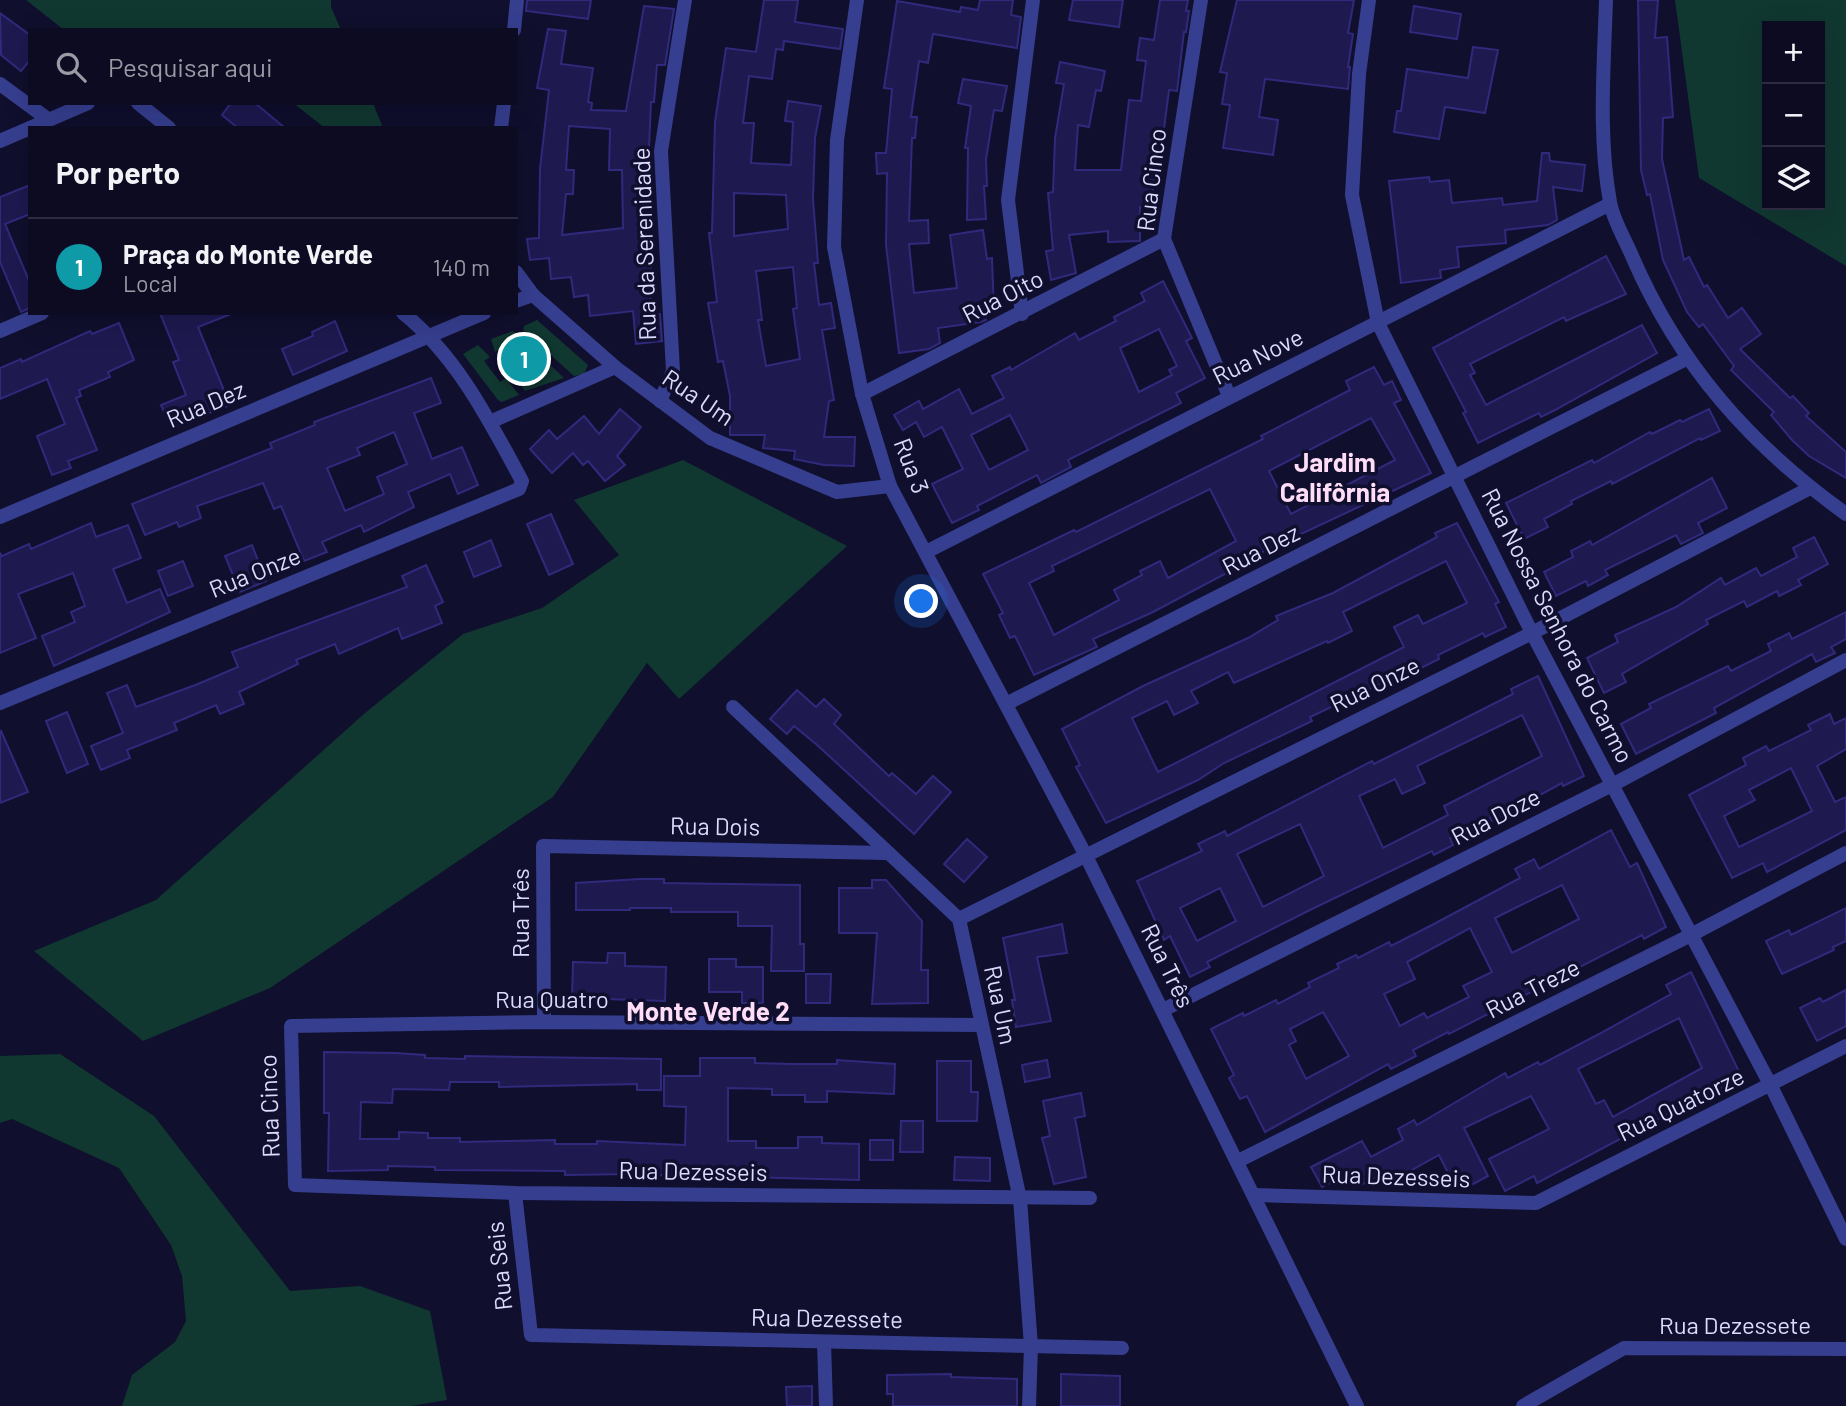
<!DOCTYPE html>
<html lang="pt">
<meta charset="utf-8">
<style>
:root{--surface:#0c0b22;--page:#1a192f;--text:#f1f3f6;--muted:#9a9ba5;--line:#2c2b40;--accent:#07fff9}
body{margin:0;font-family:Barlow,sans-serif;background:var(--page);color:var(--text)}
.controls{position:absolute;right:21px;top:21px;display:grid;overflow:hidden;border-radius:0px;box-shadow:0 7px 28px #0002}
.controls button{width:63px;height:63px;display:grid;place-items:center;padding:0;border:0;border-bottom:2px solid var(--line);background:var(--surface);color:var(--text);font:35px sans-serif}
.you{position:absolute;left:922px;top:602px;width:24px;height:24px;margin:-18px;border:5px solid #fff;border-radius:50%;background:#1a73e8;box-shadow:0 0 0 10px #1a73e833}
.badge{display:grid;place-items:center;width:46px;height:46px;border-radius:50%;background:var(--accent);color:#fff;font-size:23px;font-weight:700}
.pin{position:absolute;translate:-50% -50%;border:4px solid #fff;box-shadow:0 2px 7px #0006}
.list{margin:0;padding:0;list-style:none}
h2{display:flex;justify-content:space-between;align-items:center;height:91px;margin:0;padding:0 28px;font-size:30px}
h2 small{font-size:23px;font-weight:400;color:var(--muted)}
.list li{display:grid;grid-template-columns:46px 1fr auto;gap:21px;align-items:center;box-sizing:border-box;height:98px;padding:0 28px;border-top:2px solid var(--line)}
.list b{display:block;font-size:26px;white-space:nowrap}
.list p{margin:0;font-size:23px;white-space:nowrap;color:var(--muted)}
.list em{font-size:23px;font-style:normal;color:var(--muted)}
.icon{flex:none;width:38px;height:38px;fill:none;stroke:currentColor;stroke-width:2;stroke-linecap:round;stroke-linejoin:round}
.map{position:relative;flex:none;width:1846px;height:1406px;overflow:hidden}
.search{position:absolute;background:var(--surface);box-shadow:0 7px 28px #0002;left:28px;top:28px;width:490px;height:77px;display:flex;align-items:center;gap:18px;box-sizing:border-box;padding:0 24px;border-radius:0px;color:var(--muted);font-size:26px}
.panel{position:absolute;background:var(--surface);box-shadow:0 7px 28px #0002;left:28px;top:126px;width:490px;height:189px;border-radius:0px}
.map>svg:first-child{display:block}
.green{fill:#113731;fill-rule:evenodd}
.building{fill:#1e194f;stroke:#302a7d;stroke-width:2;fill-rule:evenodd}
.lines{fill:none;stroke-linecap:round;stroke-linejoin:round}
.minor{stroke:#363e8f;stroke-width:14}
.tertiary{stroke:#363e8f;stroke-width:14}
.labels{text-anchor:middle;stroke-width:7;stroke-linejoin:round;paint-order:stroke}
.street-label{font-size:24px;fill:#dbdbff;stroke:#100f2d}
.neighbourhood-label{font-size:26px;font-weight:bold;fill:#ffddf7;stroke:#100f2d}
</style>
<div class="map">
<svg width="1846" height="1406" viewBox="0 0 1846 1406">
<rect width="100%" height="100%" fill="#100f2d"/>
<!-- green -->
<g class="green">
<polygon points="26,0 331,0 331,7 341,30 64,30"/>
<path d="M1675,0H1846V266L1699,178ZM1767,26H1820V205H1767Z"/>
<polygon points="293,103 373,103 383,128 325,128"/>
<polygon points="537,320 588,365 584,374 574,376 523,330 524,326"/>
<polygon points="513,331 531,347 512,364 501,349 495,352 491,339"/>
<polygon points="478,345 490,357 484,361 500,382 506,378 519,395 502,402 498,400 463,354"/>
<polygon points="531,356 545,360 564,378 525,391 513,375"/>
<polygon points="683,460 847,546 679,699 647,663 553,797 270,988 143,1041 34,951 156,900 365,713 463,634 542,608 619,555 574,500"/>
<polygon points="60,1054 154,1116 290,1291 360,1286 430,1311 447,1400 411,1406 122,1406 132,1375 175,1342 186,1321 182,1276 171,1245 119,1168 12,1119 0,1123 0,1056"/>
</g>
<!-- building -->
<g class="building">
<polygon points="527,0 591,0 588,19 526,11"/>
<path d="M764,0H798L795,22L843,29L840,49L784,41L783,50L776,49L772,79L749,76L743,123H754L751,163L791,165L793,122L785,121L788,101L821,106L815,138L813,199L818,263H814L819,305L831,303L835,328L822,330L834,400L829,401L824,437H855L854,466L824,465L794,459L795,451L763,448L765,435H730V396L723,361L718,362L708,303L717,302L709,233H712L715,122L726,48L756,52ZM734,193L786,195L788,229L734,236ZM793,267L797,308L793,309L800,359L766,366L758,320H762L756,271Z"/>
<polygon points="980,0 1013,0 1011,15 1021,17 1017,48 933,34 928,63 919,61 911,117 917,117 915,138 912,138 909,221 928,220 929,243 909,244 914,293 957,288 950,235 983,230 987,259 992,258 994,312 985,313 986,320 981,322 938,328 940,343 929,349 899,353 886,245 887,173 877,174 876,153 886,153 892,89 884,88 897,1 960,12 961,7 978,10"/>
<polygon points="1073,0 1123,0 1119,27 1069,20"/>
<polygon points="1160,0 1188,0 1186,11 1189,11 1186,32 1184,32 1177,91 1169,90 1164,129 1159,128 1151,209 1140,207 1140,241 1108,242 1108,231 1069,235 1076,273 1051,280 1046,251 1053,250 1048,193 1053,192 1055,138 1064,84 1056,83 1060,62 1105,71 1101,91 1096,90 1089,127 1078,125 1075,170 1121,170 1129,100 1141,101 1146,61 1137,60 1140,38 1154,40"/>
<polygon points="1237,0 1354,0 1348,33 1353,34 1348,67 1350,67 1348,89 1265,79 1259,117 1278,120 1273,155 1223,148 1230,105 1222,104 1227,73 1220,72"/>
<polygon points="1638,0 1658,0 1655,38 1667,37 1673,117 1663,118 1662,159 1684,260 1689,257 1704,287 1707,285 1728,318 1742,308 1761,334 1740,349 1790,398 1793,396 1809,413 1806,416 1846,452 1846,478 1809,456 1792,440 1771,415 1774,412 1731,370 1734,366 1703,324 1699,327 1687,312 1663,260 1650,194 1647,195 1641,170"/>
<path d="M644,6L674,9L665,65H657L654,102H651L648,170H644L643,203L651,273H648L652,314H660L662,341L636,344L633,311L590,316L588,295L574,297L571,277L551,279L549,258L530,260L527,239L539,238L540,169L549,90L537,88L548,29L566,31L561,64L593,68L588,102L592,103L591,110L626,111ZM569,126L610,129L609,170H622L623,228L562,235L566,194H573L574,170H566Z"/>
<polygon points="1414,6 1461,14 1457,39 1410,32"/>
<polygon points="0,13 30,35 30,60 21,71 1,55"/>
<polygon points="1473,47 1498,50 1485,113 1445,107 1439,139 1394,132 1397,111 1401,111 1407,69 1468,78"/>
<polygon points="963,79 1007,86 1002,111 994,110 986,159 987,186 984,186 986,219 967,220 968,148 965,148 971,106 958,103"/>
<polygon points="231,103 255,103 285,128 238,128 222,115"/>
<polygon points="1542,153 1549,153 1550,161 1585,165 1582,191 1553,187 1557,220 1548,225 1505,230 1506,243 1457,247 1459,267 1440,270 1441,278 1401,283 1389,181 1429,177 1430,182 1449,180 1452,203 1502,198 1503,205 1537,201"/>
<polygon points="30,185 30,214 5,224 30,283 30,308 21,312 0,262 0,197"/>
<polygon points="1606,256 1626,294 1566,321 1564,317 1470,364 1475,373 1470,375 1486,405 1642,325 1657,353 1555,410 1541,417 1539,413 1478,443 1463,413 1466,412 1433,348"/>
<path d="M1163,281L1192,338L1186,341L1205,378L1176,393L1181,403L1068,460L1071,467L1041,483L1037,475L977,506L979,510L952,523L932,484L963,469L942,427L924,437L916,422L903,430L894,415L919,401L923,409L959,389L972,414L1004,398L992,376L1010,367L1011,370L1075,333L1079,340L1116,321L1114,317L1145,301L1141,293ZM1159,329L1177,366L1169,370L1172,375L1139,392L1120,348ZM1010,415L1028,450L989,470L971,435Z"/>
<polygon points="160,313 231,314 198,327 230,405 171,428 161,405 186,395 173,362 179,360"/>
<polygon points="335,321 347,351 293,375 282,349 313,336 312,332"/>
<polygon points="119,323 134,360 108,372 110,377 79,390 81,396 76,398 97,450 68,461 71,468 52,475 37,436 65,424 47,379 0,399 0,368 21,359 22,362 90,331 92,334"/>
<path d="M1374,367L1384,385L1392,381L1401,400L1394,403L1431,473L1237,564L1238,567L1153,612L1093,639L1097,647L1034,675L1015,636L1010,638L999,615L1003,613L983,574L1074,530L1076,532L1263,439L1261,436L1350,390L1346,381ZM1371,418L1395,460L1291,514L1269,471ZM1210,489L1236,541L1168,578L1160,561L1140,571L1142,575L1114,590L1119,600L1054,635L1029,583L1054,571L1052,566Z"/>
<path d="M431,378L441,403L414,413L432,459L462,447L478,485L458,494L450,474L408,492L414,507L364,532L361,525L322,542L327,552L304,561L281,506L274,509L263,483L197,506L201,518L179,527L177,522L145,535L132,504L272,448L270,443L315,425L314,422ZM394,432L407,464L377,477L384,494L345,511L327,468L360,455L357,448Z"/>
<polygon points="620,409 641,427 617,456 625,465 605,481 588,461 583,465 573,453 552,473 530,449 549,430 557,439 584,416 599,434"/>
<polygon points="1709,409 1720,431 1701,440 1700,438 1612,484 1611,481 1571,501 1572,504 1544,519 1548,527 1524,539 1506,503 1592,460 1594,463 1650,432 1652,434 1680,420 1682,422"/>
<polygon points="1712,478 1727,508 1698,523 1703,533 1681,544 1676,535 1605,570 1608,575 1588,586 1586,581 1556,596 1544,572 1573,557 1571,551 1590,541 1592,545"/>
<polygon points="551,514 573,564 549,575 527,524"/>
<polygon points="91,523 96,537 128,525 141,558 113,569 127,603 160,589 170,612 54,666 42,636 75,622 71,612 85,606 73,573 18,594 36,638 0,653 0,553 2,556 29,544 31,549"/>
<path d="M1457,523L1499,602L1495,604L1506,627L1485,637L1483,633L1438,655L1439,659L1415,671L1414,668L1310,717L1312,721L1224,763L1198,780L1106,823L1076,767L1080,765L1062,729L1143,686L1248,638L1278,620L1276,616L1333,593L1437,537L1435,533ZM1446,561L1467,603L1423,624L1418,615L1394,627L1404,647L1158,772L1132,718L1167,701L1174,715L1198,703L1191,691L1228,672L1234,683L1327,641L1328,643L1352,631L1343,612Z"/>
<polygon points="1814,537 1828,564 1798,580 1801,585 1779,596 1777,591 1747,607 1744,601 1706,620 1708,624 1622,674 1626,682 1604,693 1587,658 1618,642 1615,635 1676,607 1721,578 1725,585 1756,568 1761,576 1797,557 1793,548"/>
<polygon points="491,540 501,566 474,577 464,552"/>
<polygon points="252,545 266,581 240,592 225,556"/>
<polygon points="183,561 193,586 168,596 158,571"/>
<polygon points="426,565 443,602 435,606 442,623 402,639 398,628 339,654 335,644 296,660 298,664 239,692 244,704 220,714 216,705 174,723 177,730 127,750 130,758 101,770 91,746 123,733 107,693 127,685 136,707 198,684 238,667 232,652 407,587 402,576"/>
<polygon points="1846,612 1846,639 1831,647 1835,653 1816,662 1812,654 1714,708 1716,713 1636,754 1621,724 1651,708 1649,704 1728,666 1731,671 1771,651 1768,644 1789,633 1792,639"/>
<path d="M1538,676L1584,776L1563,786L1562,783L1492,821L1490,818L1450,838L1453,845L1434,855L1432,851L1310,910L1207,962L1210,967L1190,977L1170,936L1164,940L1137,881L1202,851L1198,844L1225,831L1227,836L1372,761L1374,764L1414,744L1513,694L1511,689ZM1522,715L1542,756L1444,806L1448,815L1383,848L1359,796L1395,779L1402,794L1425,783L1417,766ZM1300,824L1324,876L1263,907L1237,854ZM1220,888L1236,921L1197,941L1180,908Z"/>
<polygon points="797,690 816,707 824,699 841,715 834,724 889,776 892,773 916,794 933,776 951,792 914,834 816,744 794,726 787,734 770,719"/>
<polygon points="67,712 88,764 67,773 46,721"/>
<path d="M1830,714L1834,724L1846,718V749L1817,766L1835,802L1846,797V830L1767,872L1763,863L1732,878L1689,795L1746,765L1743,758L1766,746L1769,751L1811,730L1808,725ZM1791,768L1812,811L1739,847L1724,816L1755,800L1749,790Z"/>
<polygon points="1,731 28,792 0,803 0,732"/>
<path d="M1611,830L1630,867L1637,863L1666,927L1644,939L1642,935L1449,1034L1448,1032L1413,1050L1416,1056L1391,1069L1388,1064L1265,1132L1247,1096L1240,1099L1229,1078L1234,1075L1211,1029L1243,1013L1244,1016L1276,1000L1278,1004L1310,987L1308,983L1339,968L1337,964L1356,955L1358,958L1389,942L1391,946L1432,925L1520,878L1515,869L1534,859L1539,869ZM1562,885L1579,919L1512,953L1495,918ZM1470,928L1492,972L1463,986L1469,997L1427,1018L1424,1013L1400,1026L1384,994L1415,979L1407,962ZM1323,1012L1349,1056L1306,1079L1289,1045L1296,1041L1290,1029Z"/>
<polygon points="967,839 987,857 964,882 944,864"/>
<polygon points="640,879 664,879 664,883 800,885 800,944 804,944 804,971 771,971 772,926 738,926 738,912 671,912 671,908 630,908 630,910 576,910 576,883"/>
<polygon points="872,880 886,880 922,921 921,970 928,970 928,1003 872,1004 877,933 839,933 839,888 872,888"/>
<polygon points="1846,908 1846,941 1833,947 1834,950 1782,974 1766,941 1789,930 1791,935"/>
<polygon points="1062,924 1067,953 1037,957 1051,1021 1016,1027 1012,1000 1015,1000 1003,938"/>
<polygon points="608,953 625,953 625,966 666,967 665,1001 572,998 573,962 607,963"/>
<polygon points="709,959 736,959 736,967 763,967 763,1003 742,1003 742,992 709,992"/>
<path d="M1691,972L1744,1082L1724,1093L1720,1086L1537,1183L1534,1176L1505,1191L1489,1159L1549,1129L1531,1096L1464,1128L1488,1176L1466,1188L1459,1175L1451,1179L1439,1155L1394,1180L1389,1171L1361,1185L1354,1171L1322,1187L1311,1167L1362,1141L1371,1157L1403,1140L1398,1129L1414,1120L1417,1125L1505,1073L1508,1078L1538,1062L1540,1065L1599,1034L1671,994L1666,985ZM1679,1018L1702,1068L1613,1117L1604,1100L1596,1104L1578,1069Z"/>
<polygon points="806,974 831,974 830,1003 806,1003"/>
<polygon points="1846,990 1846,1026 1817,1041 1800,1008 1820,998 1823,1002"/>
<polygon points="324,1052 396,1053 425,1055 425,1058 465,1059 465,1056 661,1059 661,1090 637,1090 637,1084 499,1087 499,1082 450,1082 449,1090 393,1089 392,1103 361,1102 360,1139 399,1139 399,1132 428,1133 428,1138 460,1138 460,1142 555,1140 555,1144 597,1144 597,1141 685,1145 686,1107 664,1106 664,1076 700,1076 700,1058 755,1058 755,1063 791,1064 837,1064 837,1060 895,1064 894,1094 827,1091 827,1102 805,1102 805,1095 772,1095 772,1089 728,1088 728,1141 756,1141 756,1148 798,1148 798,1137 822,1137 822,1143 859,1144 859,1180 655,1175 655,1179 632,1179 632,1174 565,1175 565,1171 435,1170 435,1167 388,1166 388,1170 328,1171 329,1113 324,1113"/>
<polygon points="1047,1060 1050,1077 1025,1082 1022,1065"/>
<polygon points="937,1061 971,1061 971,1092 978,1092 977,1121 937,1121"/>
<polygon points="1081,1093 1085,1116 1075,1118 1086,1177 1054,1184 1042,1138 1050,1136 1043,1101"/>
<polygon points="901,1121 923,1121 923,1152 900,1152"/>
<rect x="870" y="1140" width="23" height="20"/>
<polygon points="955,1157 990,1158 990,1181 954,1180"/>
<polygon points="951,1374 951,1377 1017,1379 1017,1406 893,1406 893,1394 887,1394 887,1375"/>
<polygon points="1061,1374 1120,1376 1120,1406 1061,1406"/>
<polygon points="812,1386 812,1406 787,1406 786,1387"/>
</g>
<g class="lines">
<!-- minor -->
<g class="minor">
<polyline points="857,0 837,140 834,247 862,394 890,486 1085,854 1357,1406"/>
<polyline points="1201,0 1164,239 1229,396"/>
<polyline points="1369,0 1359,74 1352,195 1378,323 1532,633 1771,1086 1846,1239"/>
<polyline points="514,30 517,0"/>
<polyline points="0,84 49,120"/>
<polyline points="138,103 169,128"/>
<polyline points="30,128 88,103"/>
<polyline points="501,128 504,103"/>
<polyline points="0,141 30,128"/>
<polyline points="516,272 533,295 615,367 710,438 837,492 890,486"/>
<polyline points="516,301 533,295"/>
<polyline points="1022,314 1008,200 1033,0"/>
<polyline points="0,331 42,313"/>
<polyline points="862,394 1164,239"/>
<polyline points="660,401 673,371 661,151 685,0"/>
<polyline points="490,422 615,367"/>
<polyline points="0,517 484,313"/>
<polyline points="926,552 1610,204"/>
<path d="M0,703L519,489L522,481C490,422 457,356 403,313"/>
<polyline points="1006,704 1686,359"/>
<polyline points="733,707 959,919 1020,1199 1031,1346 1029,1406"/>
<polyline points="959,919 1532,633 1810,488"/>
<polyline points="1163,1010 1614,784 1846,660"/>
<polyline points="544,1022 543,846 886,853"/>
<polyline points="981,1025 544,1022 291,1026 295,1185 515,1193 1090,1198"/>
<polyline points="1238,1161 1689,936 1846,853"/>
<polyline points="515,1193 531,1335 1122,1348"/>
<polyline points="1255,1195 1536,1203 1846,1046"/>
<polyline points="824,1342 826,1406"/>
<polyline points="1523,1406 1624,1348 1846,1349"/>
</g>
<!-- tertiary -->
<path class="tertiary" d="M1606,0C1604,66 1598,136 1610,202C1613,220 1625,239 1632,256C1679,365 1750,445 1846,514"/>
</g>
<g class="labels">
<!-- street labels -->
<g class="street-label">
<text transform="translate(1152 180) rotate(-83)" y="8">Rua Cinco</text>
<text transform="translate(645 244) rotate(-92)" y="8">Rua da Serenidade</text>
<text transform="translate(1003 297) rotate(-27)" y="8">Rua Oito</text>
<text transform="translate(1258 357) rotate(-26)" y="8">Rua Nove</text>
<text transform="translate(698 398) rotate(34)" y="8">Rua Um</text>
<text transform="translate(206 405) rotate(-23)" y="8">Rua Dez</text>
<text transform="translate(911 466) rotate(69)" y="8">Rua 3</text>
<text transform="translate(1261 550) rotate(-27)" y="8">Rua Dez</text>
<text transform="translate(255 573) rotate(-22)" y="8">Rua Onze</text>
<text transform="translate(1557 626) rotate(63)" y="8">Rua Nossa Senhora do Carmo</text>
<text transform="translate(1375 685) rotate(-26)" y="8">Rua Onze</text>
<text transform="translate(1496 817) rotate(-27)" y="8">Rua Doze</text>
<text transform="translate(715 827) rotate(1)" y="8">Rua Dois</text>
<text transform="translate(521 913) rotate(-90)" y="8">Rua Três</text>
<text transform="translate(1167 966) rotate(64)" y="8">Rua Três</text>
<text transform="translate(1533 989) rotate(-27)" y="8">Rua Treze</text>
<text x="552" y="1008">Rua Quatro</text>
<text transform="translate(1000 1005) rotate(78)" y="8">Rua Um</text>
<text transform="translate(1681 1105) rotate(-26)" y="8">Rua Quatorze</text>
<text transform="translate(270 1106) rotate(-92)" y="8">Rua Cinco</text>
<text transform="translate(693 1172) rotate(1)" y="8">Rua Dezesseis</text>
<text transform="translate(1396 1177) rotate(2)" y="8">Rua Dezesseis</text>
<text transform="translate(500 1266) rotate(-96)" y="8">Rua Seis</text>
<text transform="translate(827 1319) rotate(1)" y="8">Rua Dezessete</text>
<text x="1735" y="1334">Rua Dezessete</text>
</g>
<!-- neighbourhood labels -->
<g class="neighbourhood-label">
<text x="1335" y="472">Jardim<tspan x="1335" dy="30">Califôrnia</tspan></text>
<text x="708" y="1021">Monte Verde 2</text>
</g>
</g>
</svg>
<div class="controls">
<button>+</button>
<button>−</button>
<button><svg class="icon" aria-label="layers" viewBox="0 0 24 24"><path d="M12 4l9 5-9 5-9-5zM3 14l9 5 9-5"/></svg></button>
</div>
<div class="you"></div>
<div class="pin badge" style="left:524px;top:359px;background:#0f9aa8">1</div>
<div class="search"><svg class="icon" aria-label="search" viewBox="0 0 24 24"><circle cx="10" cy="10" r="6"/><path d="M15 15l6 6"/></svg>Pesquisar aqui</div>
<section class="panel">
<h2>Por perto<small></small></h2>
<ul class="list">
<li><span class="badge" style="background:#0f9aa8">1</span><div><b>Praça do Monte Verde</b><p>Local</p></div><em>140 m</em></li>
</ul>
</section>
</div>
